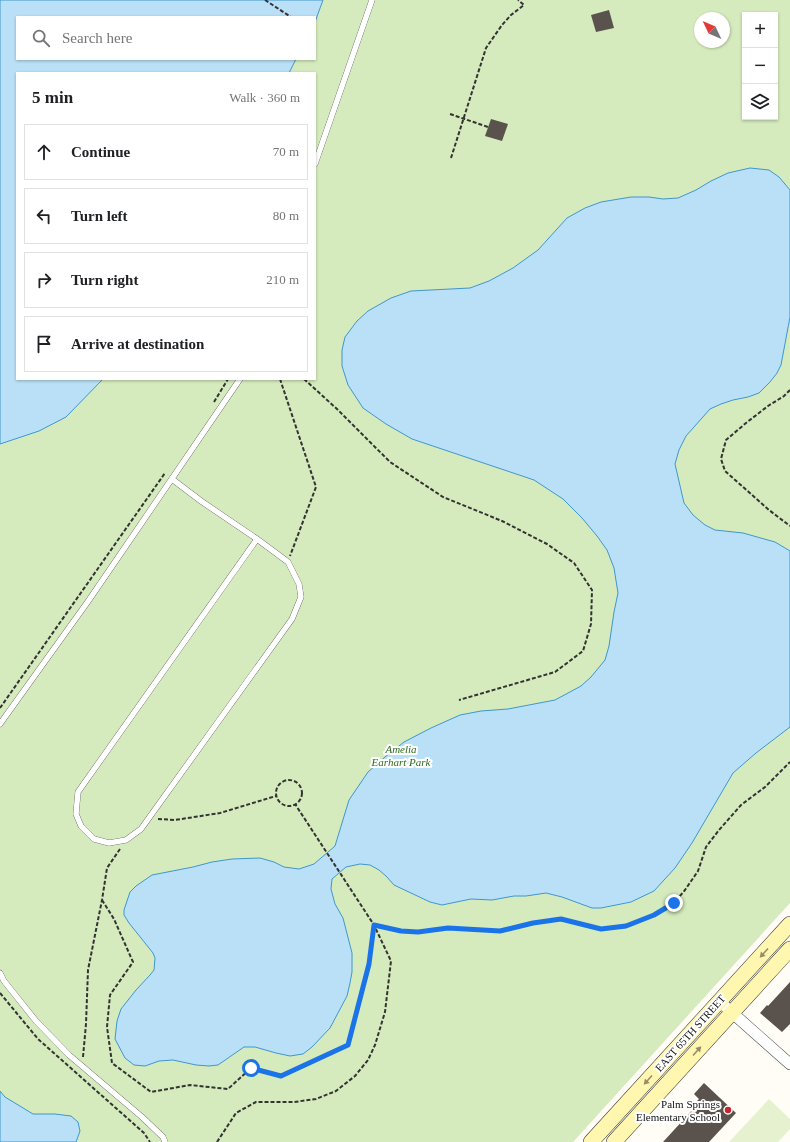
<!DOCTYPE html>
<meta charset="utf-8">
<style>
:root{--surface:#fff;--page:#f6f6f6;--text:#202124;--muted:#757577;--line:#e0e0e0}
body{margin:0;font-family:Georgia,serif;background:var(--page);color:var(--text)}
.controls{position:absolute;right:12px;top:12px;display:grid;overflow:hidden;border-radius:0px;box-shadow:0 1px 3px #0004}
.controls button{width:36px;height:36px;display:grid;place-items:center;padding:0;border:0;border-bottom:1px solid var(--line);background:var(--surface);color:var(--text);font:20px sans-serif}
.compass{position:absolute;left:694px;top:12px;width:36px;height:36px;border-radius:50%;background:var(--surface);box-shadow:0 1px 3px #0004;rotate:314deg}
.stop{position:absolute;width:12px;height:12px;margin:-9px;border:3px solid #1a73e8;border-radius:50%;background:#fff}
.stop.end{background:#1a73e8;border-color:#fff;box-shadow:0 1px 4px #0008}
.list{margin:0;padding:0;list-style:none}
h2{display:flex;justify-content:space-between;align-items:center;height:52px;margin:0;padding:0 16px;font-size:17px}
h2 small{font-size:13px;font-weight:400;color:var(--muted)}
.list li{display:grid;grid-template-columns:26px 1fr auto;gap:12px;align-items:center;box-sizing:border-box;height:56px;margin:0 8px 8px;padding:0 8px;border:1px solid var(--line);border-radius:0px}
.list b{display:block;font-size:15px;white-space:nowrap}
.list em{font-size:13px;font-style:normal;color:var(--muted)}
.icon{flex:none;width:22px;height:22px;fill:none;stroke:currentColor;stroke-width:2;stroke-linecap:round;stroke-linejoin:round}
.map{position:relative;flex:none;width:790px;height:1142px;overflow:hidden}
.search{position:absolute;background:var(--surface);box-shadow:0 1px 3px #0004;left:16px;top:16px;width:300px;height:44px;display:flex;align-items:center;gap:10px;box-sizing:border-box;padding:0 14px;border-radius:0px;color:var(--muted);font-size:15px}
.panel{position:absolute;background:var(--surface);box-shadow:0 1px 3px #0004;left:16px;top:72px;width:300px;height:308px;border-radius:0px}
.map>svg:first-child{display:block}
.green{fill:#d5ebbd;fill-rule:evenodd}
.pitch{fill:#e6f2cf}
.water{fill:#b9e0f7;stroke:#3f96cf}
.building{fill:#5a524d}
.lines{fill:none;stroke-linecap:round;stroke-linejoin:round}
.lane-casing{stroke:#444;stroke-width:6}
.street-casing{stroke:#444;stroke-width:12}
.secondary-casing{stroke:#333;stroke-width:16}
.path{stroke:#333;stroke-width:2;stroke-dasharray:4 2;stroke-linecap:butt}
.lane{stroke:#fff;stroke-width:5.5}
.street{stroke:#fff;stroke-width:11}
.secondary{stroke:#fff6b0;stroke-width:15}
.oneway{fill:#948f68}
.route{stroke:#1a73e8;stroke-width:5}
.poi-dot{fill:#c4262e;stroke:#fff;stroke-width:1.5}
.labels{text-anchor:middle;stroke-width:4;stroke-linejoin:round;paint-order:stroke}
.park-label{font-size:11px;font-style:italic;fill:#2f6b1f;stroke:#fff}
.street-label{font-size:11px;fill:#111;stroke:#fff}
.poi-label{font-size:11px;fill:#111;stroke:#fff;text-anchor:end}
</style>
<div class="map">
<svg width="790" height="1142" viewBox="0 0 790 1142">
<rect width="100%" height="100%" fill="#fffdf5"/>
<!-- green -->
<path class="green" d="M0,0H790V903L573,1142H0ZM745,15H775V117H745ZM17,17H315V59H17ZM700,18H724V42H700ZM17,73H315V379H17Z"/>
<!-- pitch -->
<polygon class="pitch" points="769,1099 790,1119 790,1129 778,1142 729,1142"/>
<!-- water -->
<g class="water">
<polygon points="0,0 323,0 315,22 315,17 17,17 17,59 296,59 289,73 17,73 17,379 103,379 66,417 39,431 0,444"/>
<polygon points="750,168 769,170 779,177 790,190 790,317 781,365 777,373 770,382 759,393 748,397 733,400 721,404 710,409 686,436 679,450 675,464 684,503 693,515 705,525 715,530 743,533 775,542 790,551 790,727 756,753 733,773 692,843 675,868 654,891 631,902 601,908 592,908 562,897 546,893 526,896 514,896 492,900 471,899 442,905 430,902 394,885 386,876 379,870 370,865 360,864 346,867 332,879 331,889 335,904 343,918 352,953 352,972 350,983 347,996 330,1028 312,1047 303,1054 290,1056 276,1053 255,1047 244,1047 218,1065 209,1066 196,1065 173,1060 159,1061 145,1066 134,1065 125,1058 115,1039 117,1021 121,1009 136,990 150,975 154,970 155,958 153,953 129,923 124,915 124,910 130,892 136,886 152,875 193,867 212,862 232,859 260,858 274,862 284,867 299,869 314,864 335,846 349,800 368,772 385,757 404,742 431,728 460,715 481,711 508,709 555,700 581,686 591,677 605,660 609,646 614,612 618,593 614,568 607,550 597,536 582,518 563,499 534,480 412,439 386,424 363,408 348,385 342,366 342,350 345,337 357,321 368,311 391,298 411,291 470,288 489,281 513,268 538,250 567,218 585,208 601,202 631,197 649,197 663,199 678,198 696,190 711,181 728,173"/>
<polygon points="0,1091 5,1097 33,1114 55,1114 71,1116 78,1122 80,1131 76,1142 0,1142"/>
</g>
<!-- building -->
<g class="building">
<polygon points="609,10 614,28 596,32 591,15"/>
<polygon points="491,119 508,124 502,141 485,136"/>
<polygon points="790,982 790,1024 782,1032 760,1013 767,1005 768,1006"/>
<polygon points="704,1083 736,1113 709,1142 663,1142 695,1107 693,1105 699,1099 694,1094"/>
</g>
<g class="lines">
<defs>
<g id="lane">
<polyline points="315,164 372,0"/>
<polyline points="172,479 201,501 257,539 78,792 76,814 81,826 94,839 109,843 126,840 141,829 292,619 301,597 299,584 288,562 257,539"/>
<polyline points="0,724 89,600 240,379"/>
<polyline points="0,973 4,981 36,1021 69,1055 142,1117 163,1137 165,1142"/>
</g>
<polyline id="street" points="719,1001 790,1064"/>
<g id="secondary">
<polyline points="591,1142 790,924"/>
<polyline points="614,1142 790,949"/>
</g>
</defs>
<!-- lane casing -->
<use href="#lane" class="lane-casing"/>
<!-- street casing -->
<use href="#street" class="street-casing"/>
<!-- secondary casing -->
<use href="#secondary" class="secondary-casing"/>
<!-- path -->
<g class="path">
<polyline points="265,0 291,17"/>
<polyline points="450,114 488,127"/>
<polyline points="451,158 486,48 502,25 511,15 524,5 518,0"/>
<polyline points="280,379 316,487 290,556"/>
<polyline points="304,379 337,409 390,462 443,497 502,521 547,544 574,563 592,590 591,624 583,651 555,672 459,700"/>
<polyline points="790,390 784,396 768,406 746,423 726,440 721,459 725,471 769,510 790,526"/>
<polyline points="214,402 228,379"/>
<polyline points="0,708 165,473"/>
<circle cx="289" cy="793" r="13"/>
<polyline points="158,819 175,820 220,813 276,796"/>
<polyline points="102,900 114,919 133,962 110,995 107,1027 112,1063 151,1092 190,1085 228,1089 251,1068 281,1076 348,1045 369,964 374,925 401,931 418,932 448,928 500,931 533,923 561,919 601,929 626,927 654,915 674,903 685,890 698,871 706,847 719,830 741,805 765,787 790,762"/>
<polyline points="0,993 38,1039 144,1133 150,1142"/>
<polyline points="83,1057 86,1024 88,970 102,900 107,868 120,849"/>
<polyline points="217,1142 236,1113 256,1102 294,1102 316,1099 336,1091 355,1076 368,1060 375,1045 385,1012 391,961 374,925 295,804"/>
</g>
<!-- lane -->
<use href="#lane" class="lane"/>
<!-- street -->
<use href="#street" class="street"/>
<!-- secondary -->
<use href="#secondary" class="secondary"/>
</g>
<!-- one-way arrows -->
<defs><path id="oneway-solid" d="M-6-.8H1V-3.2L6.5 0L1 3.2V.8H-6Z"/></defs>
<g class="oneway">
<use href="#oneway-solid" transform="translate(764 953) rotate(132)"/>
<use href="#oneway-solid" transform="translate(697 1051) rotate(-48)"/>
<use href="#oneway-solid" transform="translate(648 1080) rotate(132)"/>
</g>
<g class="lines">
<!-- route -->
<polyline class="route" points="251,1068 281,1076 348,1045 369,964 374,925 401,931 418,932 448,928 500,931 533,923 561,919 601,929 626,926 654,915 674,903"/>
</g>
<!-- markers -->
<circle class="poi-dot" cx="728" cy="1110" r="4"/>
<g class="labels">
<!-- park labels -->
<g class="park-label">
<text x="401" y="753">Amelia<tspan x="401" dy="13">Earhart Park</tspan></text>
</g>
<!-- street labels -->
<g class="street-label">
<text transform="translate(690 1033) rotate(-48)" y="4">EAST 65TH STREET</text>
</g>
<!-- poi labels -->
<g class="poi-label">
<text x="720" y="1108">Palm Springs<tspan x="720" dy="13">Elementary School</tspan></text>
</g>
</g>
</svg>
<div class="controls">
<button>+</button>
<button>−</button>
<button><svg class="icon" aria-label="layers" viewBox="0 0 24 24"><path d="M12 4l9 5-9 5-9-5zM3 14l9 5 9-5"/></svg></button>
</div>
<svg class="compass" viewBox="-18 -18 36 36"><path d="M0-13l5 13h-10z" fill="#e53935"/><path d="M0 13l5-13h-10z" fill="#757577"/></svg>
<div class="stop" style="left:251px;top:1068px"></div>
<div class="stop end" style="left:674px;top:903px"></div>
<div class="search"><svg class="icon" aria-label="search" viewBox="0 0 24 24"><circle cx="10" cy="10" r="6"/><path d="M15 15l6 6"/></svg>Search here</div>
<section class="panel">
<h2>5 min<small>Walk · 360 m</small></h2>
<ul class="list">
<li><svg class="icon" aria-label="ahead" viewBox="0 0 24 24"><path d="M12 20V5M6 11l6-6 6 6"/></svg><div><b>Continue</b></div><em>70 m</em></li>
<li><svg class="icon" aria-label="left" viewBox="0 0 24 24"><path d="M17 20v-9H6M10 6l-5 5 5 5"/></svg><div><b>Turn left</b></div><em>80 m</em></li>
<li><svg class="icon" aria-label="right" viewBox="0 0 24 24"><path d="M7 20v-9h11M14 6l5 5-5 5"/></svg><div><b>Turn right</b></div><em>210 m</em></li>
<li><svg class="icon" aria-label="arrive" viewBox="0 0 24 24"><path d="M6 21V4h12l-3 4 3 4H6"/></svg><div><b>Arrive at destination</b></div></li>
</ul>
</section>
</div>
